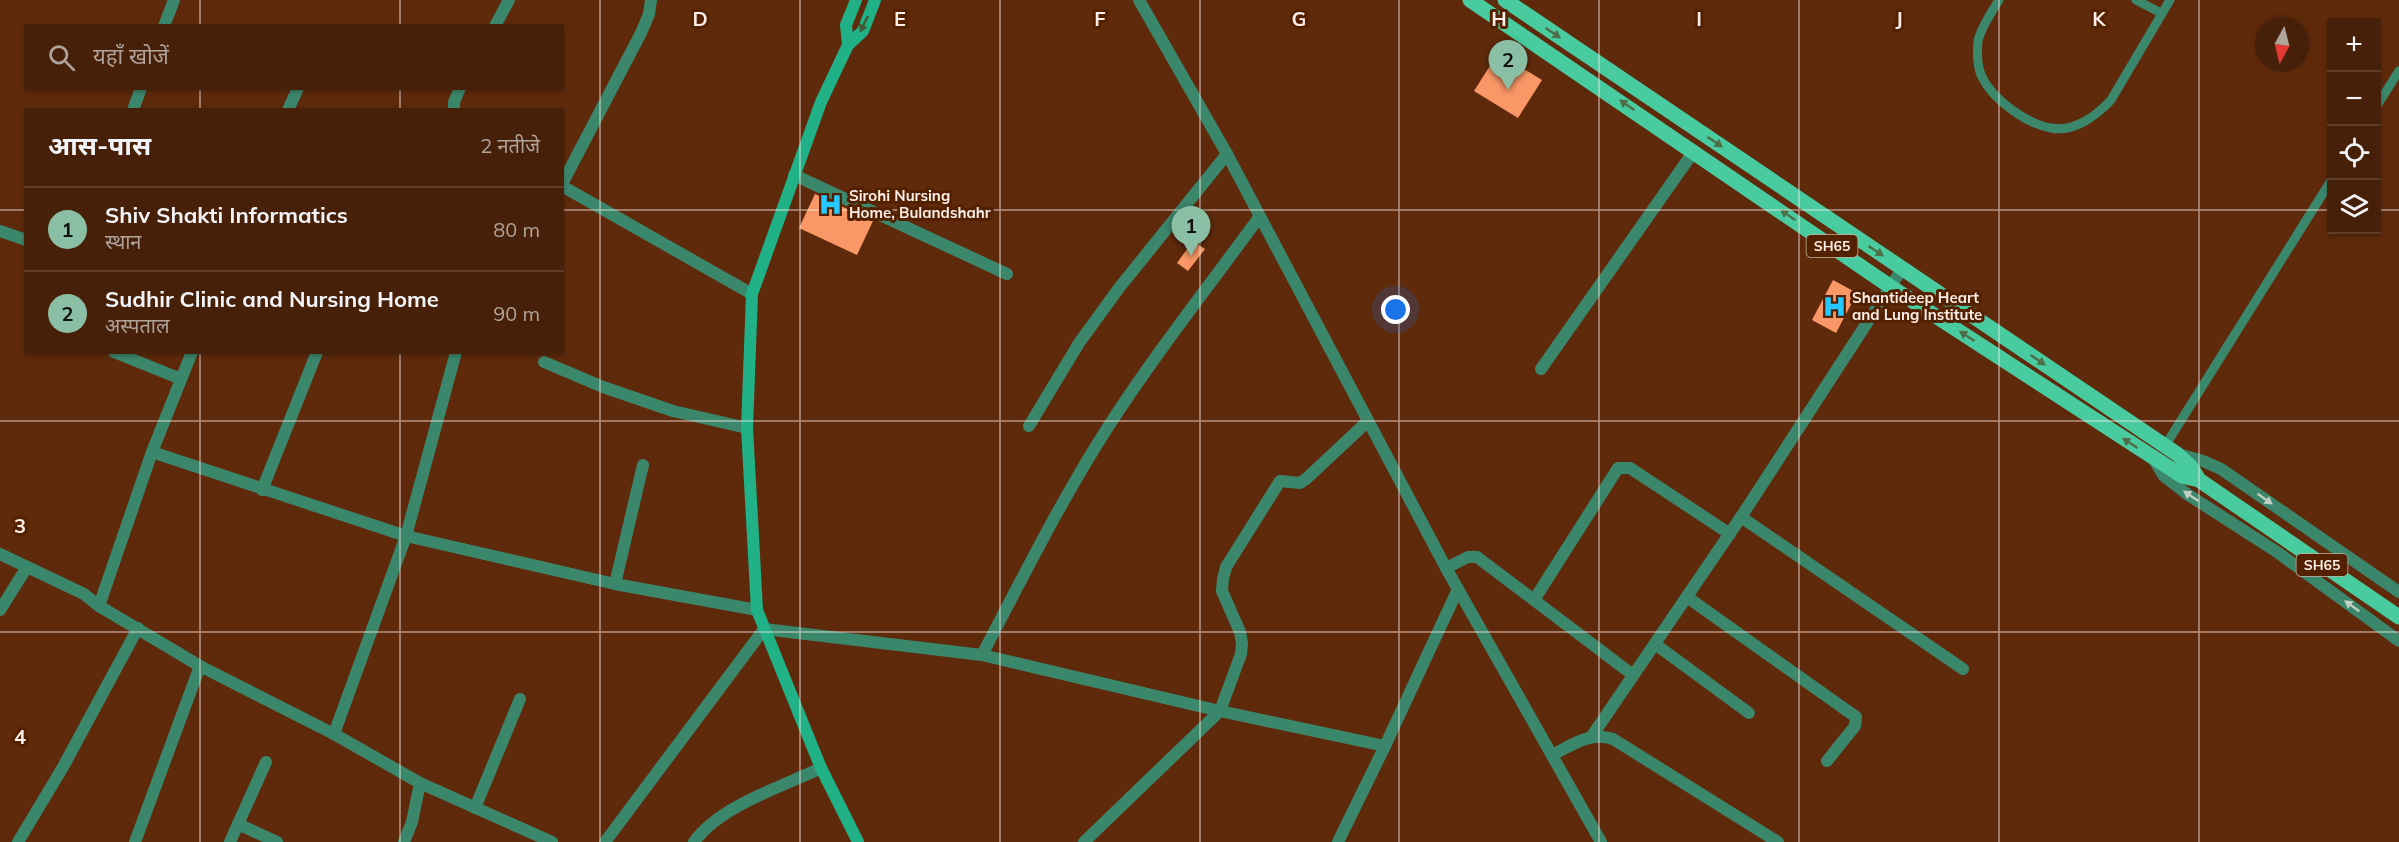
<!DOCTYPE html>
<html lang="hi">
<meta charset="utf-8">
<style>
:root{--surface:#472009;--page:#512d17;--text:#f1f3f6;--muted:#b0a39c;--line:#5f3e2a;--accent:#8abfa5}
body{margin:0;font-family:Mulish,"Noto Sans Devanagari",sans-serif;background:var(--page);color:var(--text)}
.controls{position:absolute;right:18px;top:18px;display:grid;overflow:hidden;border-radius:0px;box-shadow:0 2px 4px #0004}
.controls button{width:54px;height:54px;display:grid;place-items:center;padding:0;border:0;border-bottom:2px solid var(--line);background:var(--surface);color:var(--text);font:30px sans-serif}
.compass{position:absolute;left:2255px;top:18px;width:54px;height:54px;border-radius:50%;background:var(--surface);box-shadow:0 2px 4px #0004;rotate:187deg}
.you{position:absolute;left:1396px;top:310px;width:21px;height:21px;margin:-15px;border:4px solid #fff;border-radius:50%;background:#1a73e8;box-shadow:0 0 0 9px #1a73e833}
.badge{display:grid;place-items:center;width:39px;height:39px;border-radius:50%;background:var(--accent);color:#111;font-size:20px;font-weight:700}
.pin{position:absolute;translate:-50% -50px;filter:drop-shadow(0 2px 3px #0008)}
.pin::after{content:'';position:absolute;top:32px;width:21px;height:18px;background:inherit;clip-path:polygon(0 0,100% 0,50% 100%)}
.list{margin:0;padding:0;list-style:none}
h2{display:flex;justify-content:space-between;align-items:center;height:78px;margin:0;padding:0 24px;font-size:26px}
h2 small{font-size:20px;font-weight:400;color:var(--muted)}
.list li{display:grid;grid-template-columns:39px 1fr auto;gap:18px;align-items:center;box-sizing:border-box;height:84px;padding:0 24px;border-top:2px solid var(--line)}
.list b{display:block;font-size:22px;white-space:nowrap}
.list p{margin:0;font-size:20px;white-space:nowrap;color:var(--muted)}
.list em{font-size:20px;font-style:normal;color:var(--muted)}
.icon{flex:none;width:33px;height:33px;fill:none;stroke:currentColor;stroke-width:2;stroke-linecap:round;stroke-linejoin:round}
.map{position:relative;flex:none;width:2399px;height:842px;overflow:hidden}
.search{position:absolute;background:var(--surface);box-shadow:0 2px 4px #0004;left:24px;top:24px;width:540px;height:66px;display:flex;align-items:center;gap:15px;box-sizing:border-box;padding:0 21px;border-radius:0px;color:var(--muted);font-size:22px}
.panel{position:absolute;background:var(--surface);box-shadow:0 2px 4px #0004;left:24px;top:108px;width:540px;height:246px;border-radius:0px}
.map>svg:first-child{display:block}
.building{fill:#f99766}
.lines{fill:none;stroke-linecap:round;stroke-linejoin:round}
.lane{stroke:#3b876c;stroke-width:9}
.street{stroke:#3b876c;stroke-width:12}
.secondary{stroke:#21b186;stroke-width:12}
.primary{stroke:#47cb9f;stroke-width:15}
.oneway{fill:#3f5a36}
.oneway2{fill:#4e6d48}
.oneway3{fill:#c1cec2}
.grid{fill:none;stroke:#fbede7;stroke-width:1.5;stroke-opacity:0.55}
.labels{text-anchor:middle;stroke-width:6;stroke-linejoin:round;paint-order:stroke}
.shield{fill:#532000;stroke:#c9b0a2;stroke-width:1.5}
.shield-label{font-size:14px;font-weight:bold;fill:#fbede7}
.poi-label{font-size:15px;font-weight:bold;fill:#fbede7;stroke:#532000;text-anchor:start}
.grid-label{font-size:20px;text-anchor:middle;font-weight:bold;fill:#fbede7;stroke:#532000;stroke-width:6;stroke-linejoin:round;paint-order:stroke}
</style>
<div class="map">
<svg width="2399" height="842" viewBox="0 0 2399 842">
<rect width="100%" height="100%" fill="#5f2a0c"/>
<!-- building -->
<g class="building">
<polygon points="1498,53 1542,80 1518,118 1474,91"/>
<polygon points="815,194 873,221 857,255 799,228"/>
<polygon points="1193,241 1205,249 1188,271 1177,263"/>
<polygon points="1833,280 1857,293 1836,333 1812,320"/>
</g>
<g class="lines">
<!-- lane -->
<g class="lane">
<path d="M1999,0C1992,12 1981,27 1978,41C1977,52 1977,67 1982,77C1993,100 2027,124 2051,128C2074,133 2097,115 2111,100L2170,0"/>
<polyline points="2136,0 2161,13"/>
<polyline points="2376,107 2399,71"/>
<polyline points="2165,446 2332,179"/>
</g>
<!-- street -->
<g class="street">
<polyline points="1139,0 1227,154 1446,568 1601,842"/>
<polyline points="164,26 174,0"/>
<polyline points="495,26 509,0"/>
<polyline points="133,110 141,88"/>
<polyline points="288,110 298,88"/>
<polyline points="454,110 454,102 460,88"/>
<polyline points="794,175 1007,274"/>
<polyline points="562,184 641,33 649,14 651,0"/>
<polyline points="562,186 752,294"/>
<polyline points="0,231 26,240"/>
<polyline points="114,352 181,379"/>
<polyline points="544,362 603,387 673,411 747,428"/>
<polyline points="1541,369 1694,151"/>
<polyline points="1029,426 1079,343 1119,288 1227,154"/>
<polyline points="152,452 406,536 615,584 757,610"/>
<polyline points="2178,454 2203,461 2221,469 2399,592"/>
<polyline points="2153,458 2164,476 2187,494 2277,552 2399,641"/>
<polyline points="262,490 317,352"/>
<polyline points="1741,517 1963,669"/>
<polyline points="0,554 84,594 99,606 200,666 334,734 420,783 552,842"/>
<polyline points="1446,568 1468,557 1477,557 1633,675"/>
<polyline points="615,584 643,465"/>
<polyline points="1687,597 1856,717 1855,726 1827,761"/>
<polyline points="1534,600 1618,468 1630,468 1730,534"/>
<polyline points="99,606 152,452 192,352"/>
<polyline points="0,610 27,567"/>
<polyline points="1655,644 1749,713"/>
<path d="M982,655C1022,579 1061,500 1108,427C1155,354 1209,286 1260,216"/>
<polyline points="334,734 406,536 456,352"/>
<polyline points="1592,736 1741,517 1902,269"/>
<path d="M1552,755C1572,745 1591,731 1613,739L1778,842"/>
<polyline points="475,808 520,699"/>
<polyline points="238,824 277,842"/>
<polyline points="18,842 63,767 138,628"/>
<polyline points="135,842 200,666"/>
<polyline points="230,842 266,762"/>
<polyline points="404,842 412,822 420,783"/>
<polyline points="605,842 764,629 982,655 1220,711 1385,746 1458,589"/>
<path d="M694,842C720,806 781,787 821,768"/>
<polyline points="1084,842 1220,711 1241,654 1242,643 1240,632 1222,591 1223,579 1226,567 1280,481 1300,483 1306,479 1368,421"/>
<polyline points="1338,842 1385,746"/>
</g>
<!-- secondary -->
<g class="secondary">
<polyline points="848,45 846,25 856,0"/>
<polyline points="858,842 821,768 757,610 747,428 752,294 821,102 848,45 863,31 875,0"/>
</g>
<!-- primary -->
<g class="primary">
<polyline points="1470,0 1891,287 2182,476 2199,480 2399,617"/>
<polyline points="1505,0 2177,454 2191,467 2199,480"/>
</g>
</g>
<!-- one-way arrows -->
<defs><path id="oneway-solid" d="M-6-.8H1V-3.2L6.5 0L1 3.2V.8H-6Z" transform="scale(1.5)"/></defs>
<use class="oneway" href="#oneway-solid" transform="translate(864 24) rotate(116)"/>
<g class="oneway2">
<use href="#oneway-solid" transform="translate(1553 33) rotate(34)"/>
<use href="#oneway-solid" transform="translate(1627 105) rotate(-146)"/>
<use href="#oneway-solid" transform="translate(1715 142) rotate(34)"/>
<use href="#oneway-solid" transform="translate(1788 215) rotate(-145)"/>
<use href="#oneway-solid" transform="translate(1876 251) rotate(34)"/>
<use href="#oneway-solid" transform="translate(1967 336) rotate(-147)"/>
<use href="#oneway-solid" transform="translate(2038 360) rotate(34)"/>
<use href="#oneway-solid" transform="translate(2130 443) rotate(-147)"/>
</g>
<g class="oneway3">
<use href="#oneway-solid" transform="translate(2191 496) rotate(-146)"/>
<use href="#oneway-solid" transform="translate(2265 499) rotate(35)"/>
<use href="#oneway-solid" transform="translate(2352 606) rotate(-144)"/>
</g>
<!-- grid -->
<path class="grid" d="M200,0V26M400,0V26M600,0V842M800,0V842M1000,0V842M1200,0V842M1399,0V842M1599,0V842M1799,0V842M1999,0V842M2199,0V842M200,88V110M400,88V110M0,210H26M562,210H2332M2376,210H2399M200,352V842M400,352V842M0,421H2399M0,632H2399"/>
<!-- icons -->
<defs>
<symbol id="hospital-bare" viewBox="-9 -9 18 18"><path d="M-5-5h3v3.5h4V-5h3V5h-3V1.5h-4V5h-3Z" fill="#25c9fe" stroke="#532000" stroke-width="2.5" paint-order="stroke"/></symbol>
</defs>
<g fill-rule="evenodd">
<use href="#hospital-bare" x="814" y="188" width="33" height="33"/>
<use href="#hospital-bare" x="1818" y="290" width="33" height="33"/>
</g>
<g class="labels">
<!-- shield labels -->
<g class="shield">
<rect x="1806.5" y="235" width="51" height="22" rx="4.5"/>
<rect x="2296.5" y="554" width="51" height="22" rx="4.5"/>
</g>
<g class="shield-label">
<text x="1832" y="251">SH65</text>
<text x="2322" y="570">SH65</text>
</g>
<!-- poi labels -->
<g class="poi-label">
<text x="849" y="201">Sirohi Nursing<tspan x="849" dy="17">Home, Bulandshahr</tspan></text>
<text x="1852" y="303">Shantideep Heart<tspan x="1852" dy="17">and Lung Institute</tspan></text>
</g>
</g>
<g class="grid-label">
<text x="700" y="26">D</text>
<text x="900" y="26">E</text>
<text x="1100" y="26">F</text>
<text x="1299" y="26">G</text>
<text x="1499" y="26">H</text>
<text x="1699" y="26">I</text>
<text x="1899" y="26">J</text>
<text x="2099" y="26">K</text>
<text x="20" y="533">3</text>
<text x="20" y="744">4</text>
</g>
</svg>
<div class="controls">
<button>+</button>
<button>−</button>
<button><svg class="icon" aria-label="locate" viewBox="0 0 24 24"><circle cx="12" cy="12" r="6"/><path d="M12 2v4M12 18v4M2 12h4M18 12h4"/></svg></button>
<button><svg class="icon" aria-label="layers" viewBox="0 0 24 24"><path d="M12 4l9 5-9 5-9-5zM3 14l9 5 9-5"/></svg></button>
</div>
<svg class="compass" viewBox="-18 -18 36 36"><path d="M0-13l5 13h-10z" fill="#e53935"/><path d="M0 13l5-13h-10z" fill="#b0a39c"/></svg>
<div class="you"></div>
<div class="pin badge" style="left:1191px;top:256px">1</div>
<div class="pin badge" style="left:1508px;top:90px">2</div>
<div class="search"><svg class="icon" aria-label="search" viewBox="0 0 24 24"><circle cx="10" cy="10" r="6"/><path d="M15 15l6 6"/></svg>यहाँ खोजें</div>
<section class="panel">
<h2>आस-पास<small>2 नतीजे</small></h2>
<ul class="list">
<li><span class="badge">1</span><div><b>Shiv Shakti Informatics</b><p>स्थान</p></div><em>80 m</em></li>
<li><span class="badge">2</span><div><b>Sudhir Clinic and Nursing Home</b><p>अस्पताल</p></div><em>90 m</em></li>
</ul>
</section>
</div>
